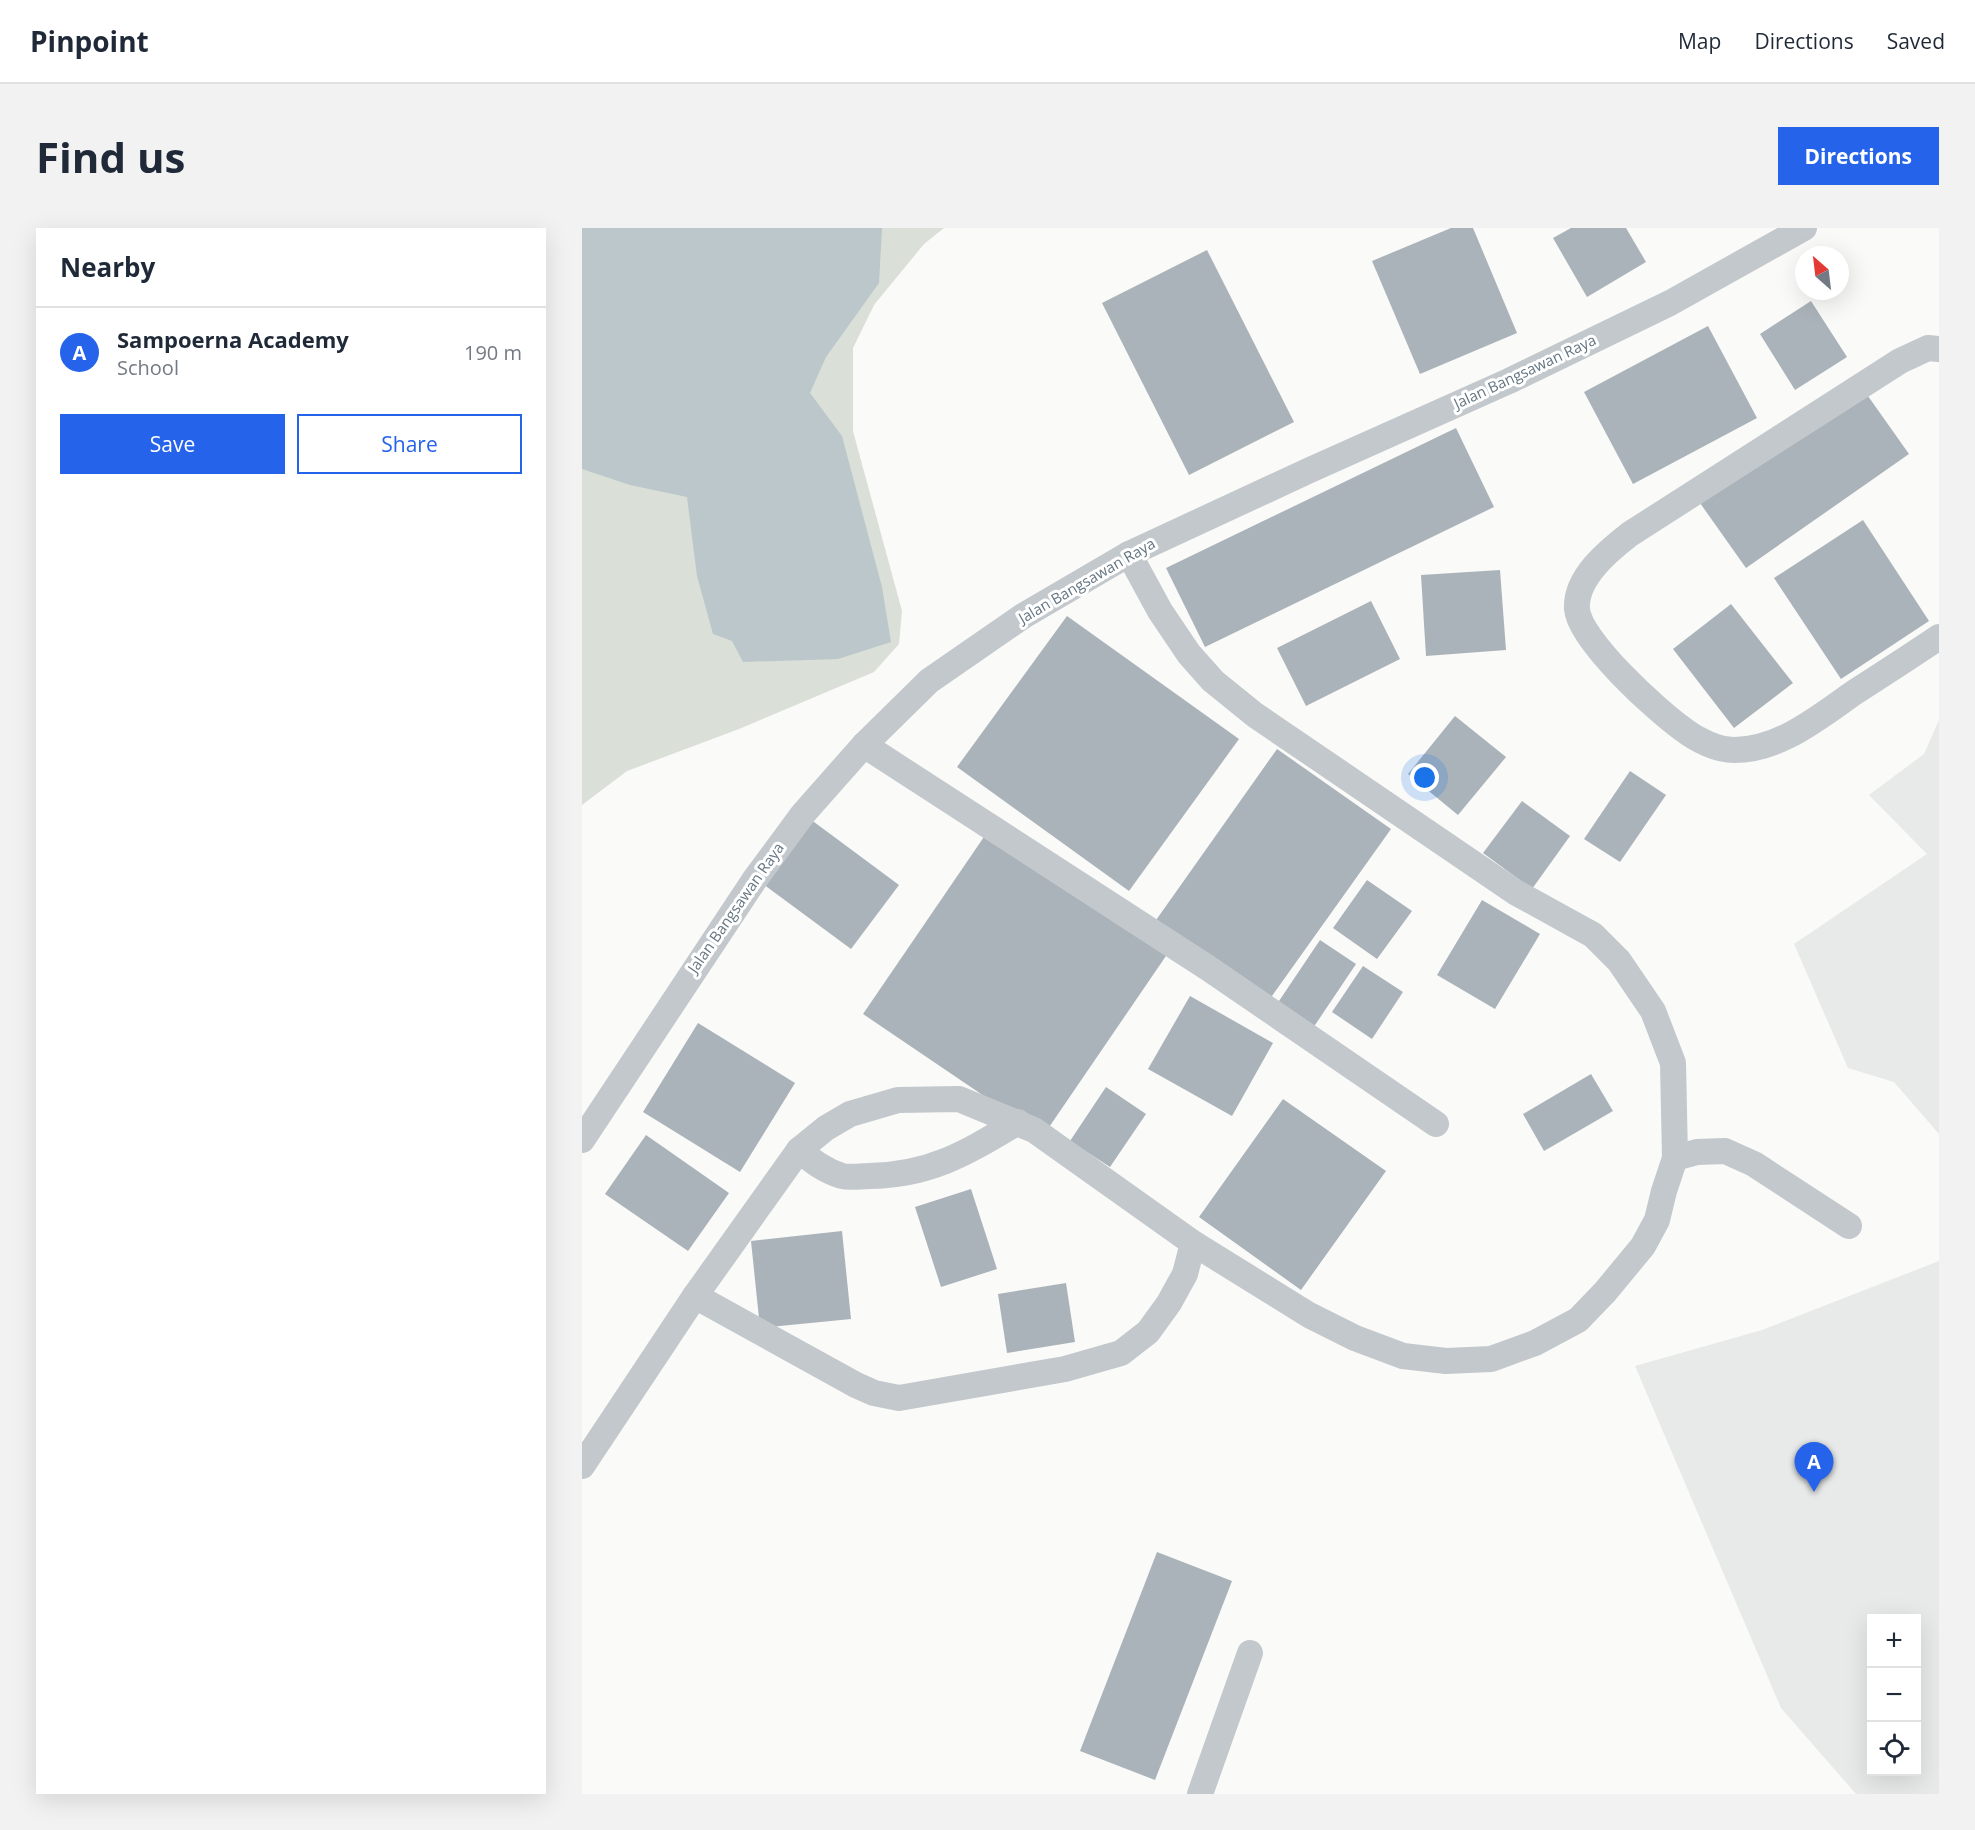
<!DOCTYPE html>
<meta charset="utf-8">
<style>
:root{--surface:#fff;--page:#f2f2f3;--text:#1f2937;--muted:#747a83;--line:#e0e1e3;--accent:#2563eb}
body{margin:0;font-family:"Open Sans",sans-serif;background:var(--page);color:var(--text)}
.controls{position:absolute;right:18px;bottom:18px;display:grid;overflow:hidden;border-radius:0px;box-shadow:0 6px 24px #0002}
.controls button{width:54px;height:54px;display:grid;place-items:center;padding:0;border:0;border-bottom:2px solid var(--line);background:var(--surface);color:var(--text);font:30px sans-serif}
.compass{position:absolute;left:1213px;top:18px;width:54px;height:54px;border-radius:50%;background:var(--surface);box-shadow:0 6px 24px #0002;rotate:332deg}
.you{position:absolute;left:843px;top:550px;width:21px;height:21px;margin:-15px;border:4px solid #fff;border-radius:50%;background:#1a73e8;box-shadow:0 0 0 9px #1a73e833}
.badge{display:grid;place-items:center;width:39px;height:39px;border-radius:50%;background:var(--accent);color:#fff;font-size:20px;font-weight:700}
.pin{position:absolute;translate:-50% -50px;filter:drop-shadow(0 2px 3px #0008)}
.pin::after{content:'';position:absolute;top:32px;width:21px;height:18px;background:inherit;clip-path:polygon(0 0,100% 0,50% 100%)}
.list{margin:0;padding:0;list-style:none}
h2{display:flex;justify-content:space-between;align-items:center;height:78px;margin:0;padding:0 24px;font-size:26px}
h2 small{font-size:20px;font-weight:400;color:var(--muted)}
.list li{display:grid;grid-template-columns:39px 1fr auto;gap:18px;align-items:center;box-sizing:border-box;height:90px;padding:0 24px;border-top:2px solid var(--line)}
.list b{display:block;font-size:22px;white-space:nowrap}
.list p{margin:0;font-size:20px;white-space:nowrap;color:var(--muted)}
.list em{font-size:20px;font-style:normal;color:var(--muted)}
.actions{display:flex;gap:12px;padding:18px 24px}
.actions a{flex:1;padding:14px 0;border:2px solid var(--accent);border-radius:0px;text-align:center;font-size:21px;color:var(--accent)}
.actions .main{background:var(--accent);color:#fff}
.icon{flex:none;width:33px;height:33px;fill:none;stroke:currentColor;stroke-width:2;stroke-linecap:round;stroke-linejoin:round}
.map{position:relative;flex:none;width:1357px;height:1566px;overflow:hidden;border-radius:0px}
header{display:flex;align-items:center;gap:36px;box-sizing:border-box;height:84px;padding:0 30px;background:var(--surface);border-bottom:2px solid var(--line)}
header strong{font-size:28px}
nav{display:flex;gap:33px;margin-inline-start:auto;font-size:21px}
.intro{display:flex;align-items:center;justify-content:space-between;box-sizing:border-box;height:144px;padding:0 36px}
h1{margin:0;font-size:42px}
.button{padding:15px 27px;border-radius:0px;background:var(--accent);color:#fff;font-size:21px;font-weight:700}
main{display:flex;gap:36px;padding:0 36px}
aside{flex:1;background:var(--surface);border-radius:0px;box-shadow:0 6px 24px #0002}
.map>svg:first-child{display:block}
.built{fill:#e8e9e9;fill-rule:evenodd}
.green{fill:#dadfd7}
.water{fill:#bbc7cb}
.building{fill:#aab3b9}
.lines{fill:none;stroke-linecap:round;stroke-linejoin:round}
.minor{stroke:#c3c8cc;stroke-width:26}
.labels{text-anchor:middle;stroke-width:6;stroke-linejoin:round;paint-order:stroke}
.street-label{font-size:15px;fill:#657683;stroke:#fff}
</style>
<header>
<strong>Pinpoint</strong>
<nav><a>Map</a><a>Directions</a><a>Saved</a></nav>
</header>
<div class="intro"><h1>Find us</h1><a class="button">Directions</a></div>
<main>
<aside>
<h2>Nearby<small></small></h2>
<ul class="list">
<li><span class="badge">A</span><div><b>Sampoerna Academy</b><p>School</p></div><em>190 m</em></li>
</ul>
<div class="actions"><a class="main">Save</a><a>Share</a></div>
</aside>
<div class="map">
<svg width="1357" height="1566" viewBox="0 0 1357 1566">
<rect width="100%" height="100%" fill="#fafaf8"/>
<!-- built -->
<g class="built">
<polygon points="1357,492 1357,906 1312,854 1266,840 1212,716 1345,626 1287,567 1342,526"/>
<path d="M1357,1033V1566H1274L1199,1480L1053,1138L1180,1102ZM1290,1390H1334V1544H1290Z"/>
</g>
<!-- green -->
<polygon class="green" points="0,0 362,0 342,16 292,77 271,120 271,203 320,383 317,416 292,444 157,501 45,543 0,577"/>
<!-- water -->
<polygon class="water" points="0,0 300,0 297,55 244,129 228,165 260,208 300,359 309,414 256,431 161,434 150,413 131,406 115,348 105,269 48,257 0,241"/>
<!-- building -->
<g class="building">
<polygon points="869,0 891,0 935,105 838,146 790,33"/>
<polygon points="989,0 1044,0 1064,34 1005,69 971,10"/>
<polygon points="625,22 712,194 607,247 520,75"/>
<polygon points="1229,73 1265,129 1213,162 1178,106"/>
<polygon points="1126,98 1175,190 1051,256 1002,164"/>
<polygon points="1281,161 1327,226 1164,340 1118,275"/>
<polygon points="874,200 912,279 623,419 584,340"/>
<polygon points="1281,292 1347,393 1259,451 1192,350"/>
<polygon points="918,342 924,422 844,428 839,347"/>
<polygon points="789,373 818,431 724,478 695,420"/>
<polygon points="1149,376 1211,455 1152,500 1091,421"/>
<polygon points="485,388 657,511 547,663 375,539"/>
<polygon points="873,488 924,529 876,587 826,546"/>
<polygon points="695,521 809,601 685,775 572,695"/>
<polygon points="1048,543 1084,567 1038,634 1002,611"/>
<polygon points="940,573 988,608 950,661 901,625"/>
<polygon points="228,591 317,657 269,721 181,656"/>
<polygon points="406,603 586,725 461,908 281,786"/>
<polygon points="785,652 830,683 795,731 751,700"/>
<polygon points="900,672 958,706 913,781 855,747"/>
<polygon points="738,712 774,736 731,800 695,776"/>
<polygon points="781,738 821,764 790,811 750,784"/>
<polygon points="608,768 691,815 650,888 566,841"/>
<polygon points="116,795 213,855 158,944 61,884"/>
<polygon points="1009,846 1031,883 962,923 941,886"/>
<polygon points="524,859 564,886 528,939 488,913"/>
<polygon points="701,871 804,943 719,1062 617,989"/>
<polygon points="64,907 147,965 106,1023 23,966"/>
<polygon points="389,961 415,1041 359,1059 333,979"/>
<polygon points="260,1003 269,1091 178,1100 169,1013"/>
<polygon points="484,1055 493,1114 425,1125 416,1066"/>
<polygon points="575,1324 650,1353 573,1552 498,1523"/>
</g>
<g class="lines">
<!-- minor -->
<g class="minor">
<path d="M1357,121L1346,120L1318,133L1048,306C1026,323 993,350 995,381C997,412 1076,484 1102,502C1115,512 1135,522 1152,522C1198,522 1237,489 1273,464C1301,446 1329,428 1357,409"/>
<polyline points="282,517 626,740 854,896"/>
<polyline points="0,912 173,651 221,586 282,517 347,453 441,388 547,326 728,242 927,153 1088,75 1222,0"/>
<path d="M217,922C230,933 243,943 260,948C268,950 279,948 287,948C349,947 384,925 436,894"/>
<polyline points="1093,930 1115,924 1143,923 1172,936 1267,998"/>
<polyline points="113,1068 274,1157 292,1165 317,1170 483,1141 539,1125 566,1104 587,1075 603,1046 611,1015"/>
<polyline points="0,1238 113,1068 217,922 244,900 268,886 316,872 377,871 452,902 611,1015 727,1087 773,1110 821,1128 864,1133 909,1131 953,1115 996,1092 1023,1064 1061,1018 1075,992 1082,963 1093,930 1091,835 1071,783 1037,733 1011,707 933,664 673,487 631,453 607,426 578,383 547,326"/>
<polyline points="618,1566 668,1425"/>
</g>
</g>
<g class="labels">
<!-- street labels -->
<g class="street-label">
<text transform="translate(943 144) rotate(-25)" y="5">Jalan Bangsawan Raya</text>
<text transform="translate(505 353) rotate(-30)" y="5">Jalan Bangsawan Raya</text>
<text transform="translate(154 680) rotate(-55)" y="5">Jalan Bangsawan Raya</text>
</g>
</g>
</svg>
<div class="controls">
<button>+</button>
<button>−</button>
<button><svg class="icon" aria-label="locate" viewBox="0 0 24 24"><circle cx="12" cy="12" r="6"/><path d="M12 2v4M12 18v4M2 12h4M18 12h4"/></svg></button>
</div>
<svg class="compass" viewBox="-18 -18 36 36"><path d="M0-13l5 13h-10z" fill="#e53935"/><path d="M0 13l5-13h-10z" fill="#747a83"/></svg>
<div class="you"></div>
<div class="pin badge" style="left:1232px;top:1264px">A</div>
</div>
</main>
